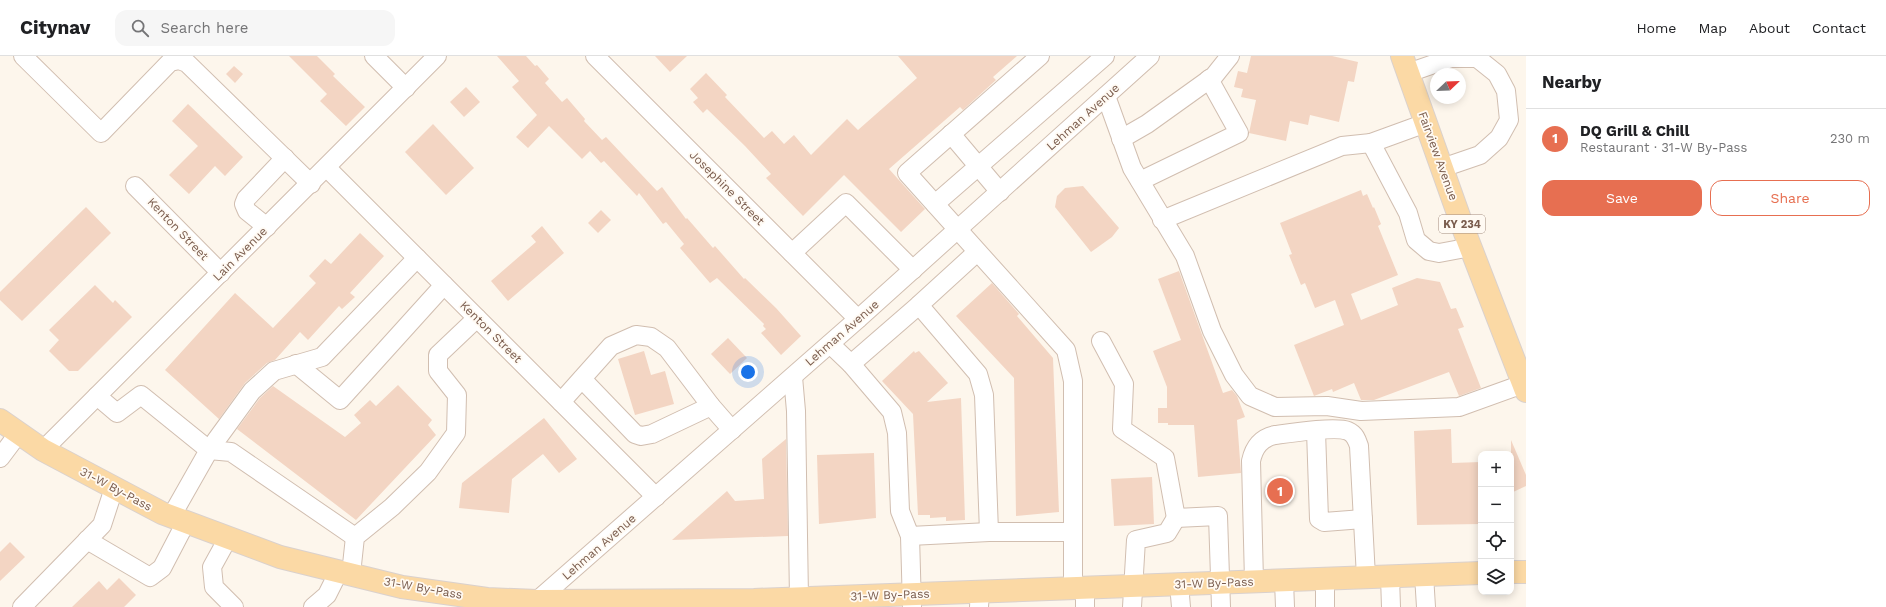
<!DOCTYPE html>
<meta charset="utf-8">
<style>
:root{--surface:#fff;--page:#f6f6f6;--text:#202124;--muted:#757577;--line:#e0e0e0;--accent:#e76f51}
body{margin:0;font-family:"Work Sans",sans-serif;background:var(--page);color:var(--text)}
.controls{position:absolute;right:12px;bottom:12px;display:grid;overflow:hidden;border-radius:8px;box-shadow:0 2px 10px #0003}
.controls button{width:36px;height:36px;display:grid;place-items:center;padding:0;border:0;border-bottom:1px solid var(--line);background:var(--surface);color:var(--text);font:20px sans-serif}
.compass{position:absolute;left:1430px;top:12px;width:36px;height:36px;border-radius:50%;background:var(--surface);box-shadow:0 2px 10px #0003;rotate:67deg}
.you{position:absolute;left:748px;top:316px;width:14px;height:14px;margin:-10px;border:3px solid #fff;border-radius:50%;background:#1a73e8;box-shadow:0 0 0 6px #1a73e833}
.badge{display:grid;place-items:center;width:26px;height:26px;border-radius:50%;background:var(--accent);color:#fff;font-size:13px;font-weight:700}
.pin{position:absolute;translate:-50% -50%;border:2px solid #fff;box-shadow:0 1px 4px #0006}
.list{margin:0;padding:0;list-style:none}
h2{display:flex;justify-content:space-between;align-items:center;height:52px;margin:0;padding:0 16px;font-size:17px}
h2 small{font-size:13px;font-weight:400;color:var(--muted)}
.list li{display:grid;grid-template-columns:26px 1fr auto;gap:12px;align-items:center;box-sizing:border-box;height:60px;padding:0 16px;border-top:1px solid var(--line)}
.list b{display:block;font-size:15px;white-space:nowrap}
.list p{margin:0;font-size:13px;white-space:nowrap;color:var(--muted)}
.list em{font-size:13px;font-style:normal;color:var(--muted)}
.actions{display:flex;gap:8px;padding:12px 16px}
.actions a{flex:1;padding:9px 0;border:1px solid var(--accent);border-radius:12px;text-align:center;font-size:14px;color:var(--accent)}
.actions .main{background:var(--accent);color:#fff}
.icon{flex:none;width:22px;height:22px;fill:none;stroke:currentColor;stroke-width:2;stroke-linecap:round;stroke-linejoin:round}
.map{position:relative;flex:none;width:1526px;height:551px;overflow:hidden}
header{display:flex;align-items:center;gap:24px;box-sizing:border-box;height:56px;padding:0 20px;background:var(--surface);border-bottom:1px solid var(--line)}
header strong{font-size:19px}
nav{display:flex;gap:22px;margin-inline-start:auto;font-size:14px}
.search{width:280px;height:36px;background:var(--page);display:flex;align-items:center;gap:10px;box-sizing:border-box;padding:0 14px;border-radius:12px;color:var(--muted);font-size:15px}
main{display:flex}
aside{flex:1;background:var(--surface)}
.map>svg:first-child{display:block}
.building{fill:#f3d5c3}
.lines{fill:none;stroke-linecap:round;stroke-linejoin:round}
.minor-casing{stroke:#d1beb0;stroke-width:20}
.major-casing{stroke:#dad1cd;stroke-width:24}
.minor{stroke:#fff;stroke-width:18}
.major{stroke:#fbd9a5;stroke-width:22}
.labels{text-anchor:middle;stroke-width:3.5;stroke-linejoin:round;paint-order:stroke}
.shield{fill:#fffaf3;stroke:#a28b7f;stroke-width:1}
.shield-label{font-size:11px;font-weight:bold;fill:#7a5c4d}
.street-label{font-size:12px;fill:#7a5c4d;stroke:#fffaf3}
</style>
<header>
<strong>Citynav</strong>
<div class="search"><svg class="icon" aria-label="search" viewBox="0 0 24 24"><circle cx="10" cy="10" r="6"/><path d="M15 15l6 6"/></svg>Search here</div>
<nav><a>Home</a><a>Map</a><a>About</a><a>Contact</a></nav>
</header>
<main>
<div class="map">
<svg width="1526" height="551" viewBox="0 0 1526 551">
<rect width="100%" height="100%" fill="#fdf6ec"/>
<!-- building -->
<g class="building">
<polygon points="289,0 317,0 335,18 333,20 365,51 346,70 320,45 327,38"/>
<polygon points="497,0 526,0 535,10 537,9 549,23 545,27 562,46 567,42 585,63 584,65 602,84 606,81 657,135 662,131 686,163 687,162 713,192 715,190 744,223 745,222 776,252 801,280 781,299 761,277 766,273 763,270 764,268 717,222 710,227 680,192 684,188 666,166 663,168 639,137 637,140 604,105 601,107 590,95 582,103 549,70 528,92 516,81 537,59 512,31 519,25"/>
<polygon points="655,0 687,0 670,16"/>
<polygon points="898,0 1017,0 993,21 996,24 963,54 960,51 889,113 925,153 901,176 844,119 803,160 766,122 771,118 745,90 707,53 703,57 693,46 698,42 690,33 706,17 727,39 725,41 764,82 772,75 784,88 794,79 811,99 847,63 858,74 917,22"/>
<polygon points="1251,0 1332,0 1358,6 1354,26 1348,25 1339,66 1310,59 1308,69 1290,65 1286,85 1249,77 1256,44 1241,41 1243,33 1234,31 1238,15 1247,17"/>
<polygon points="234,10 243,18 235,27 226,18"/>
<polygon points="466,31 480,46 464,61 450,46"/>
<polygon points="188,48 243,101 225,120 215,110 189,138 169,119 198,90 172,65"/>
<polygon points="433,68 474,112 446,139 405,96"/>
<polygon points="1083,130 1119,172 1112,181 1091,196 1055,151 1057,140 1065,132"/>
<polygon points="1361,134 1363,140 1367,138 1373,152 1374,151 1381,168 1378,170 1398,219 1351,238 1361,264 1398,249 1392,232 1417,222 1440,226 1451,253 1456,252 1464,271 1458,273 1481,332 1459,340 1449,316 1374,344 1361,344 1354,327 1333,336 1332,333 1314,340 1294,289 1344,269 1335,244 1315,252 1305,227 1301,229 1289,199 1292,198 1280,167"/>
<polygon points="86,151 111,177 22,265 0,244 0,236"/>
<polygon points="601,154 611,164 598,177 588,167"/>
<polygon points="542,170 564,197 508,245 491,225 536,186 531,180"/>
<polygon points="360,177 384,200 350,237 355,241 342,253 339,250 308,284 300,276 275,304 267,307 245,327 219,363 165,314 235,237 273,272 316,227 309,220 325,203 331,208"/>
<polygon points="1179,215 1223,337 1232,334 1237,340 1245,361 1237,364 1241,417 1198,421 1194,369 1168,369 1168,367 1158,367 1158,352 1167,352 1167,331 1153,295 1181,284 1158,223"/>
<polygon points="992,227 1019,258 1017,260 1053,302 1059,456 1016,460 1014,322 956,260"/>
<polygon points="95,229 113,247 115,244 132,261 78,315 69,315 49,295 59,284 49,274"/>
<polygon points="728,282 747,302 730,318 711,298"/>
<polygon points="644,295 651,319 665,315 674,348 635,359 618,303"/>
<polygon points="914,295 915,297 919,295 948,327 927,346 961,342 965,464 946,465 946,461 930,462 930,459 918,459 913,358 882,325"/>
<polygon points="398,329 432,364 428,369 436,379 356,464 237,373 260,342 273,330 345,381 361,367 354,359 370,344 376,350"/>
<polygon points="544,362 577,403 559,417 543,398 512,423 509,457 459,452 462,427"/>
<polygon points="1451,373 1452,407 1481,406 1481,468 1417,469 1414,375"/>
<polygon points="786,383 788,480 672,484 727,435 735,445 764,443 762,403"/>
<polygon points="1511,384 1526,419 1526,430 1511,437"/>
<polygon points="874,397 876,462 819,468 817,399"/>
<polygon points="1152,421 1154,468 1114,470 1111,423"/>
<polygon points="10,486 25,501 0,525 0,496"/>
<polygon points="119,522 136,539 124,551 72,551 99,525 107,534"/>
</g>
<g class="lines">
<defs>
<g id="minor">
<polyline points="23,0 101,77 170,6 179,4 187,7 311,128"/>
<polyline points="374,0 406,32"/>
<polyline points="595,0 858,263"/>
<polyline points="1040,0 907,117 1066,294 1073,325 1073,532"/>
<polyline points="1408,17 1451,2 1477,2 1497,18 1506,35 1509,64 1499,82 1480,99 1442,112"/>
<polyline points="1106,40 1132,112 1185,200 1212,275 1234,319 1250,340 1275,351 1327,350 1361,355 1459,351 1523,328"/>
<polyline points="1426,67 1371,87 1408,157 1416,184 1429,195 1439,197 1471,191"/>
<polyline points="951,78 1000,136"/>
<polyline points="1121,83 1147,68 1214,20 1230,0"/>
<polyline points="327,112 656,441"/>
<polyline points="1140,125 1239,77 1209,23"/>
<polyline points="135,130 221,217"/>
<polyline points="935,148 1105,0"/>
<polyline points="1162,164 1342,90 1371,87"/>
<polyline points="267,171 247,155 244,148 246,143 285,102"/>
<polyline points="977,196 919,249 978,318 984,339 989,476 1073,476"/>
<polyline points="792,197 846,147 913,214"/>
<polyline points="1101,285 1124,328 1122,373 1165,402 1176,462 1218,460 1221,551"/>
<polyline points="830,288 851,308 919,249"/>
<polyline points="296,308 340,344 444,229"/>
<polyline points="851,308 892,356 897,377 900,455 910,480 989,476"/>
<polyline points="793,321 796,355 799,542"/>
<polyline points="582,323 635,378 641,380 652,378 711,350"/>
<polyline points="97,340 117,357 141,339 209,394 171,461"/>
<polyline points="561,346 611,290 636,279 651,281 667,292 711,350 732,374"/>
<polyline points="1316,375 1319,463 1324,466 1363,463"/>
<polyline points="43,394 437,0"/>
<polyline points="209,394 252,335 274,315 322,301 417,202"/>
<polyline points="209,394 231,396 355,481"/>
<polyline points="0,402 18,378"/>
<polyline points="910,480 912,551"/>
<polyline points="228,482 212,511 214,531 234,551"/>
<polyline points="87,484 150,521 162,512 186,466"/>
<polyline points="351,518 355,481 392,451 428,416 456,377 457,339 438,315 438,299 477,262"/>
<polyline points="1424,519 1426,551"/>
<polyline points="1390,521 1391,551"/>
<polyline points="1325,523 1325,551"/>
<path d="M1254,525L1251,405C1254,391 1261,382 1275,379C1290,377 1336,370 1348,375C1355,378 1357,384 1359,390L1366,521"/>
<polyline points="1284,525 1285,551"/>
<polyline points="1179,528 1181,551"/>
<polyline points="531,550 858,263 1150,0"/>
<polyline points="22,551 102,469 114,432"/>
<polyline points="313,551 327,539 339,515"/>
<polyline points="979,551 980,535"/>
<polyline points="1085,551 1085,532"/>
<polyline points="1132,551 1136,484 1167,477 1176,462"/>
</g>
<g id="major">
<polyline points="1402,0 1465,177 1526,335"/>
<polyline points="0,364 43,394 162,457 280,501 402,531 487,543 537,545 754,544 1481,517"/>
<polyline points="1511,516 1526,516"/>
</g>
</defs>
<!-- minor casing -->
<use href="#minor" class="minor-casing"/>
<!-- major casing -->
<use href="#major" class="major-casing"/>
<!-- minor -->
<use href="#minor" class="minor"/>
<!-- major -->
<use href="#major" class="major"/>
</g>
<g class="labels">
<!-- shield labels -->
<rect class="shield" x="1439" y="159" width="46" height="18" rx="3"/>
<g class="shield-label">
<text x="1462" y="172">KY 234</text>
</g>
<!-- street labels -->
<g class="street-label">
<text transform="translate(1083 61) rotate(-42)" y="4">Lehman Avenue</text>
<text transform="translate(1438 100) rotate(70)" y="4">Fairview Avenue</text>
<text transform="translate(727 132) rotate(45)" y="4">Josephine Street</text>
<text transform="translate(178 173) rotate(46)" y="4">Kenton Street</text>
<text transform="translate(240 198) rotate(-45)" y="4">Lain Avenue</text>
<text transform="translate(491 276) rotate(45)" y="4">Kenton Street</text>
<text transform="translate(842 277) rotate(-41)" y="4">Lehman Avenue</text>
<text transform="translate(116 433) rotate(28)" y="4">31-W By-Pass</text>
<text transform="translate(599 491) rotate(-41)" y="4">Lehman Avenue</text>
<text transform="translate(1214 527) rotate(-2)" y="4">31-W By-Pass</text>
<text transform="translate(423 532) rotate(10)" y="4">31-W By-Pass</text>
<text transform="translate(890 539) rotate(-2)" y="4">31-W By-Pass</text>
</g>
</g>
</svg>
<div class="controls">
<button>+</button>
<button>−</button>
<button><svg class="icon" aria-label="locate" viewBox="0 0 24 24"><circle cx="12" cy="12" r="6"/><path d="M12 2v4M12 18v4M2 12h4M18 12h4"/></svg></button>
<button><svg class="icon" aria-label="layers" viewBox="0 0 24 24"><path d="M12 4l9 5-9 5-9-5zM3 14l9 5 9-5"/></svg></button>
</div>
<svg class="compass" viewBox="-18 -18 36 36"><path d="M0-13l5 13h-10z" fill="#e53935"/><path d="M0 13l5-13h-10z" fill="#757577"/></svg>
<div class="you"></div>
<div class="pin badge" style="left:1280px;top:435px">1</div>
</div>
<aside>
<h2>Nearby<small></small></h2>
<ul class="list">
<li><span class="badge">1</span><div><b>DQ Grill &amp; Chill</b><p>Restaurant · 31-W By-Pass</p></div><em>230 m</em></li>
</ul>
<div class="actions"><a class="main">Save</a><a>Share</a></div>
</aside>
</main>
